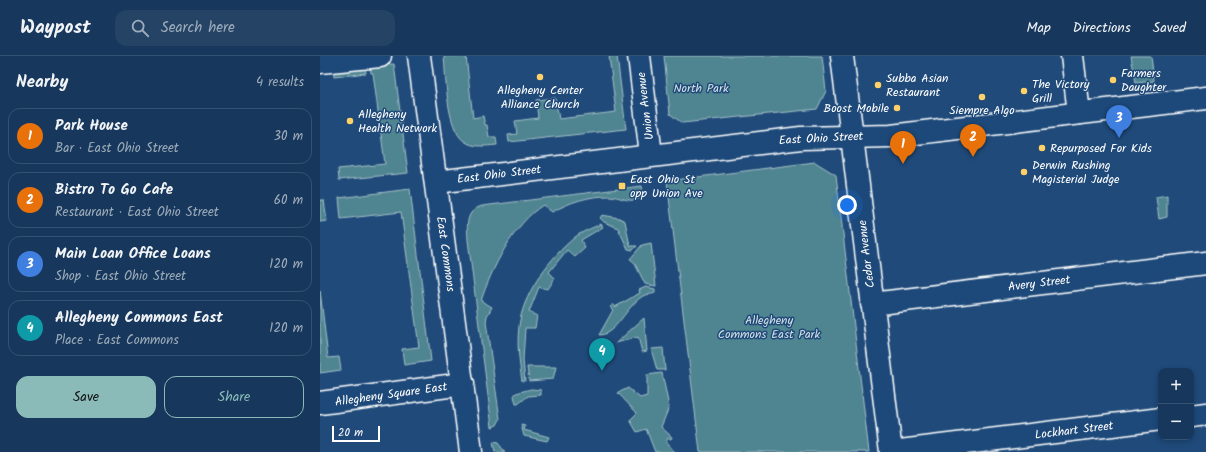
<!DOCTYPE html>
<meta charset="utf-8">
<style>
:root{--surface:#17385c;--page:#244365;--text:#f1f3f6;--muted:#9eacbb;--line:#365272;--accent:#8bbbb9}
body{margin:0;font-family:Kalam,sans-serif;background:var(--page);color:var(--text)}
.controls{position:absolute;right:12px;bottom:12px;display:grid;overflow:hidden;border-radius:8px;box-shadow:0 2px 6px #0003}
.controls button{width:36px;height:36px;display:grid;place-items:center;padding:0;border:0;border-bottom:1px solid var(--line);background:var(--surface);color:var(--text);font:20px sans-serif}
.scale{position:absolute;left:12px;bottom:10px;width:48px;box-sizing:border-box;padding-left:4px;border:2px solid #fff;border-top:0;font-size:11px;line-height:14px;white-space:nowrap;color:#fff;-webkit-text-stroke:3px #1f4a7a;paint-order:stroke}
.you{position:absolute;left:527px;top:149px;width:14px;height:14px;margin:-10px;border:3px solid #fff;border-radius:50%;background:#1a73e8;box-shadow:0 0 0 6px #1a73e833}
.badge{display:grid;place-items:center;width:26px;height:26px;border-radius:50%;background:var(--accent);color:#fff;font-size:13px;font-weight:700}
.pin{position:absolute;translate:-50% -33px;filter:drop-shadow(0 1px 2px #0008)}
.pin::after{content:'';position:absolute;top:21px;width:14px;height:12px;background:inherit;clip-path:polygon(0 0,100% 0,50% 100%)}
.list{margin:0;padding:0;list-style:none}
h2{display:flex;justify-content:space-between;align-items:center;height:52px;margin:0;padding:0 16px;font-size:17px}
h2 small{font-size:13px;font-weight:400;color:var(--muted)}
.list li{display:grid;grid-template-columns:26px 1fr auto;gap:12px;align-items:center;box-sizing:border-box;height:56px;margin:0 8px 8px;padding:0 8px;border:1px solid var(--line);border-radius:12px}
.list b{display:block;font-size:15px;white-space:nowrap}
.list p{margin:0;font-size:13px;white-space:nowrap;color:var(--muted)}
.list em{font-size:13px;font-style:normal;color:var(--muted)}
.actions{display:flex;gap:8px;padding:12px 16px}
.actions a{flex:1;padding:9px 0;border:1px solid var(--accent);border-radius:12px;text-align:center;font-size:14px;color:var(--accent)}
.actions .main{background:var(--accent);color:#111}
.icon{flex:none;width:22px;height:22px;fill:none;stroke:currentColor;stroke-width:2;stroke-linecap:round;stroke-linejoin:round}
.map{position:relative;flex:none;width:886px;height:396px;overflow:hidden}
header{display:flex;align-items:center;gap:24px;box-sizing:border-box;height:56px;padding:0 20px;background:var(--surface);border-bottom:1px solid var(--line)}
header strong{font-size:19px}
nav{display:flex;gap:22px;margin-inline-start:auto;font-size:14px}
.search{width:280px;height:36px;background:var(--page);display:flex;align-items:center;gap:10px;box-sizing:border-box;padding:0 14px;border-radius:12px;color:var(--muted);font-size:15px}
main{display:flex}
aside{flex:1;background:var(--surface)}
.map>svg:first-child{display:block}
.green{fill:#4f8491;stroke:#a7c2c8}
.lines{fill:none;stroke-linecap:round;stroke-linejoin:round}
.minor-casing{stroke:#fff;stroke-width:25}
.major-casing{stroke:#fff;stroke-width:25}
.minor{stroke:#1f4a7a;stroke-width:22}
.major{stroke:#1f4a7a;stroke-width:22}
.poi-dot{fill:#ffd166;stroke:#1f4a7a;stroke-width:1.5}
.labels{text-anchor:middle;stroke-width:3;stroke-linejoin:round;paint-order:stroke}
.poi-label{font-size:12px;fill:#fff;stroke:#1f4a7a;text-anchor:start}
.park-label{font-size:12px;fill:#d3e0e4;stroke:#1f4a7a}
.street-label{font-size:12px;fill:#fff;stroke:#1f4a7a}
</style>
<header>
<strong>Waypost</strong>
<div class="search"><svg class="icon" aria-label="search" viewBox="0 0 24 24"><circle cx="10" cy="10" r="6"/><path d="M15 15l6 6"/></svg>Search here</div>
<nav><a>Map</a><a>Directions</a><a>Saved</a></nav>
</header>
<main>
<aside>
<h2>Nearby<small>4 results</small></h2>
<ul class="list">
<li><span class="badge" style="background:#e8710a">1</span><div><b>Park House</b><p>Bar · East Ohio Street</p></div><em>30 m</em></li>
<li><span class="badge" style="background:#e8710a">2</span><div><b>Bistro To Go Cafe</b><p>Restaurant · East Ohio Street</p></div><em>60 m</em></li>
<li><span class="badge" style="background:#3f7fe0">3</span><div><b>Main Loan Office Loans</b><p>Shop · East Ohio Street</p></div><em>120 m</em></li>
<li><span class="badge" style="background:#0f9aa8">4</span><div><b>Allegheny Commons East</b><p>Place · East Commons</p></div><em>120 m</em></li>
</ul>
<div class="actions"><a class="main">Save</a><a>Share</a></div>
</aside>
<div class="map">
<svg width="886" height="396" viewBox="0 0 886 396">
<rect width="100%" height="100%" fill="#1f4a7a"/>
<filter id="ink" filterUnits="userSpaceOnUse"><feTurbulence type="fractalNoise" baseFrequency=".025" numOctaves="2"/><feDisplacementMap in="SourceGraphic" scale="8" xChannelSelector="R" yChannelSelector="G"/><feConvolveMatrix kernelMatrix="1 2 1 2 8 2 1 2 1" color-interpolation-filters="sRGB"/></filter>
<g filter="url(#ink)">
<!-- green -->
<g class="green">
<path d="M124,0H146L153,62L163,60L165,69H167L169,81H176L177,89C166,90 153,92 144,85C126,72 126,21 124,0Z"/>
<polygon points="289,0 297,0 306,73 189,86 188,79 197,78 195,65 218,62 216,44 235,42 239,63 296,56"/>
<polygon points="344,0 502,0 506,35 497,53 362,67 350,58"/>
<polygon points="811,0 831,0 834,25 816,27"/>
<polygon points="74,8 88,117 19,124 18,113 65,108 53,17 51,17 50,10"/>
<polygon points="45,11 46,17 14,21 13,14"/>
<polygon points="495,106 516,119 549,396 380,396 347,125"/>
<path d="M322,130L323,136L322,141C311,149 300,140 289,140C268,140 250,146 232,156L223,149C194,167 171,214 161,245L172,251L167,260L166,266L180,363L177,369L172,371L148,184C147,169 145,155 162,150Z"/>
<polygon points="90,133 111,305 84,309 82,293 99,291 81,156 21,163 19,142"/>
<polygon points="847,139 847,161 839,163 836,141"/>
<polygon points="0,144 4,144 7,165 0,166"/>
<polygon points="282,159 299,162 305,165 310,190 317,190 313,194 308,193 298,172 284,166 280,162"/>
<path d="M281,168L283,171L261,184L265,192L255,201L247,194L229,216L235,222L228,233L219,231L209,256L217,260L215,272H205L203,304L205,325H202C199,305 196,284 200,264C206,234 230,202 254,182C261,176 272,172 281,168Z"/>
<polygon points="331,187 336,230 325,228 314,206 310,203 322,189"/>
<path d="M326,231L335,233V237C331,239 326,238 323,240C307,249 296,279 279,279L293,254L290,251L293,248L295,251L320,237L319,234Z"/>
<polygon points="0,234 8,302 19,301 21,314 0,317"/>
<polygon points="324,262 327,295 322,296 318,281 296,287"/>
<polygon points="343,292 345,314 337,314 331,293"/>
<polygon points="207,311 236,311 233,323 209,325"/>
<polygon points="342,317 349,351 341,371 352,381 351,383 348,382 346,386 355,396 335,396 326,373 317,376 310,364 317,357 298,337 308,332 320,342 327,340 327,319"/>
<polygon points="211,333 221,334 221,339 208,340 198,348 196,348 194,340 196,337"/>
<polygon points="201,369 205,370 204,374 229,381 227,385 204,380"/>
<polygon points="173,386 178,387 185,396 175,396"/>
</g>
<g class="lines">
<defs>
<g id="minor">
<polyline points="319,0 331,99"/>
<polyline points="522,0 571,396"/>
<polyline points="752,0 759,57"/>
<polyline points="0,6 60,0"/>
<polyline points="552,248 886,207"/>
<polyline points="0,347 143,328"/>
<polyline points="871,360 886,358"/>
<polyline points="572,396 841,363"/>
</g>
<g id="major">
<polyline points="99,0 151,396"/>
<polyline points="116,126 481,82 571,80 886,42"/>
</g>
</defs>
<!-- minor casing -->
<use href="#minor" class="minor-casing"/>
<!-- major casing -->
<use href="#major" class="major-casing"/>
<!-- minor -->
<use href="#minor" class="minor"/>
<!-- major -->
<use href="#major" class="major"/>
</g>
</g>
<!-- markers -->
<g class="poi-dot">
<circle cx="220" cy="21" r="4"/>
<circle cx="793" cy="24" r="4"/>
<circle cx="558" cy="29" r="4"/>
<circle cx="704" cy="35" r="4"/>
<circle cx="662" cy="41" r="4"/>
<circle cx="577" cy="52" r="4"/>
<circle cx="30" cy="65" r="4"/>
<circle cx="722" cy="92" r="4"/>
<circle cx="704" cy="116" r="4"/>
<rect x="298" y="126" width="8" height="8" rx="2"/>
</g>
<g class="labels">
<!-- poi labels -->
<g class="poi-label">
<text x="801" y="21">Farmers<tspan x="801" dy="14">Daughter</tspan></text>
<text x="566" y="26">Subba Asian<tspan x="566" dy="14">Restaurant</tspan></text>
<text x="712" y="32">The Victory<tspan x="712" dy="14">Grill</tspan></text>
<text x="220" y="38" text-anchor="middle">Allegheny Center<tspan x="220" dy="14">Alliance Church</tspan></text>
<text x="569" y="56" text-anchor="end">Boost Mobile</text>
<text x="662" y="58" text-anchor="middle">Siempre Algo</text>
<text x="38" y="62">Allegheny<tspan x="38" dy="14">Health Network</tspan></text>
<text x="730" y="96">Repurposed For Kids</text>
<text x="712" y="113">Derwin Rushing<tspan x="712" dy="14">Magisterial Judge</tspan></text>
<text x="310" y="127">East Ohio St<tspan x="310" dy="14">opp Union Ave</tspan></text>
</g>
<!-- park labels -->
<g class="park-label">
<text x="381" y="36">North Park</text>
<text x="449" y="268">Allegheny<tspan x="449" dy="14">Commons East Park</tspan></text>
</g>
<!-- street labels -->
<g class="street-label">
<text transform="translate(325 50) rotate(-97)" y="4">Union Avenue</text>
<text transform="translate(501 82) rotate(-3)" y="4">East Ohio Street</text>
<text transform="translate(179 118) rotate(-7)" y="4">East Ohio Street</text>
<text transform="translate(126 198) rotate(82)" y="4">East Commons</text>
<text transform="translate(546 198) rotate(-97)" y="4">Cedar Avenue</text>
<text transform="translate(719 227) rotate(-7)" y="4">Avery Street</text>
<text transform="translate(71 338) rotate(-8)" y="4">Allegheny Square East</text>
<text transform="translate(754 374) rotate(-7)" y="4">Lockhart Street</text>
</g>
</g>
</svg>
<div class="controls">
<button>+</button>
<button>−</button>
</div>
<div class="scale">20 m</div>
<div class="you"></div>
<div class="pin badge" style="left:583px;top:108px;background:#e8710a">1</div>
<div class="pin badge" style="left:653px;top:101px;background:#e8710a">2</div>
<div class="pin badge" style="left:799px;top:82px;background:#3f7fe0">3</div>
<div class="pin badge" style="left:282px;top:315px;background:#0f9aa8">4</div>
</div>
</main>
